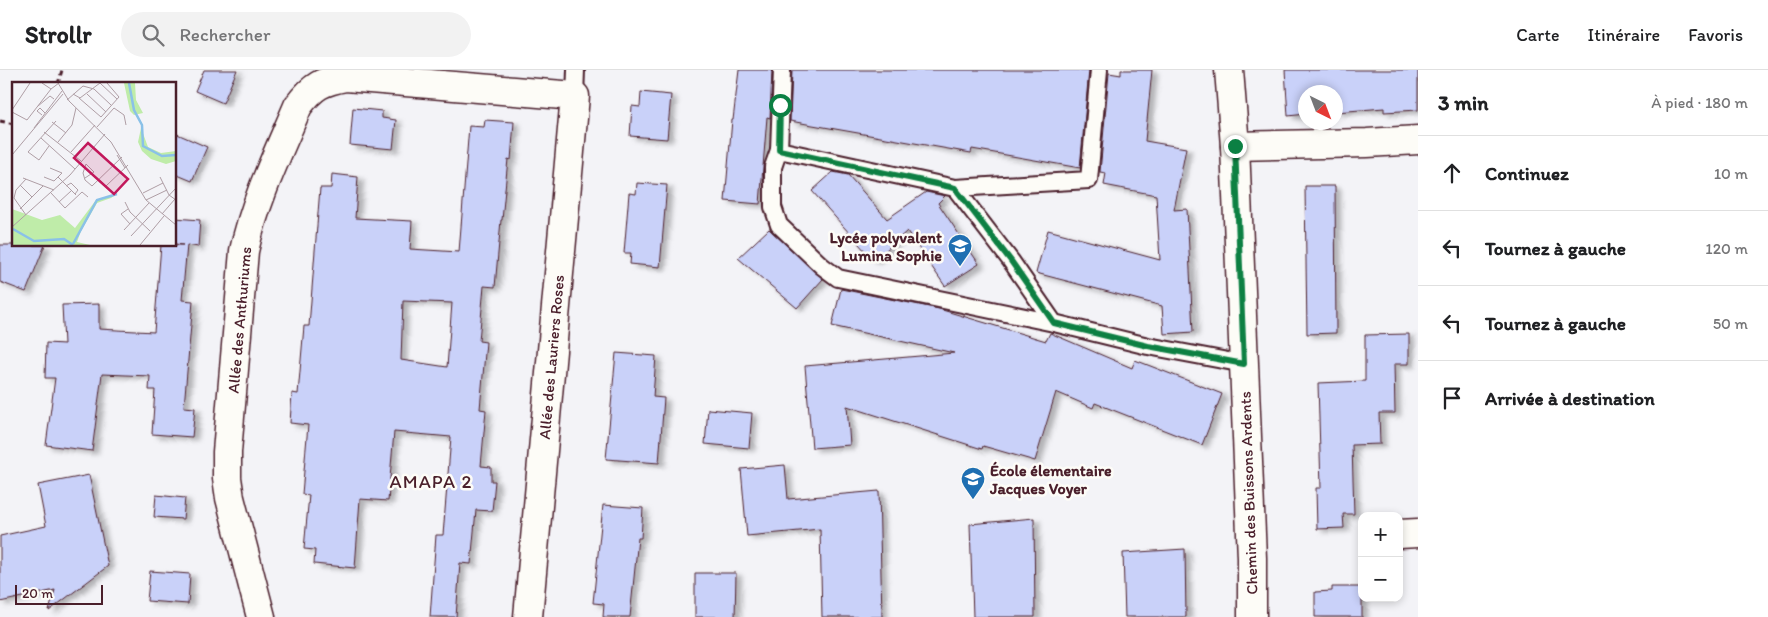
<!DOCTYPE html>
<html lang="fr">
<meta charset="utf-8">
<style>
:root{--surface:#fff;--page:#f2f2f2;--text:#202124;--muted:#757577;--line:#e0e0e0}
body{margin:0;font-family:Itim,sans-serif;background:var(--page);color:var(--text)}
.controls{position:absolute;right:15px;bottom:15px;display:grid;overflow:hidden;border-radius:10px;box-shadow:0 2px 8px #0003}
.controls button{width:45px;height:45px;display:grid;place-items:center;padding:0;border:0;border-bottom:1px solid var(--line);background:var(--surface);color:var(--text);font:25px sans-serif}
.compass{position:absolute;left:1298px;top:15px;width:45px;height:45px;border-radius:50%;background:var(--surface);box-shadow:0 2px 8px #0003;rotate:138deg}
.scale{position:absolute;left:15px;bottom:12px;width:88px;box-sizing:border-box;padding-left:5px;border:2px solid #4a1f2b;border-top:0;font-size:14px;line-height:18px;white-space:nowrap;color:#4a1f2b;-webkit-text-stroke:4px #fdfcf7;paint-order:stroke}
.stop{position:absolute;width:15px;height:15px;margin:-11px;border:4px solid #0b8043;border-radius:50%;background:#fff}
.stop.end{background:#0b8043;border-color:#fff;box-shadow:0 1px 5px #0008}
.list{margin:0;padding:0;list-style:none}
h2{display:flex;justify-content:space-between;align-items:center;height:65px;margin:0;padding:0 20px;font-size:21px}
h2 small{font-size:16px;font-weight:400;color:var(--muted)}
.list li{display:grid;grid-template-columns:32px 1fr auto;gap:15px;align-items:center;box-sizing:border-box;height:75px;padding:0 20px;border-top:1px solid var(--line)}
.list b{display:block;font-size:19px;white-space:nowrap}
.list em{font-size:16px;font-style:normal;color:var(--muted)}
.icon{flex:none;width:28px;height:28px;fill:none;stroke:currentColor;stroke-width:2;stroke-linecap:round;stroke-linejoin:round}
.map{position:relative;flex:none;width:1418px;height:547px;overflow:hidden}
header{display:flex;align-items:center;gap:30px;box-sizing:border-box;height:70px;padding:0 25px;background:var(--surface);border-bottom:1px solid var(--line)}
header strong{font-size:24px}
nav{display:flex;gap:28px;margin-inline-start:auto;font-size:18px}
.search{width:350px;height:45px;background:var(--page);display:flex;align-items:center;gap:12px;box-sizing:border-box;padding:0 18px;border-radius:28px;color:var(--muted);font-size:19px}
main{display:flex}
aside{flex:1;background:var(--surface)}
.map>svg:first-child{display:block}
.building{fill:#c9d1f9;stroke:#4a1f2b;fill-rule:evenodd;filter:url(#shadow)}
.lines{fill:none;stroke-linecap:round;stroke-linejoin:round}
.lane-casing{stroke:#4a1f2b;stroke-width:20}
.street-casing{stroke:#4a1f2b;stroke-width:31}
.path{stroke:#4a1f2b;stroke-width:3;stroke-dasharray:5 4;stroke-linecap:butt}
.lane{stroke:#fdfcf7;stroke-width:16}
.street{stroke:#fdfcf7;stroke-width:28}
.route{stroke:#0b8043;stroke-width:6}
.labels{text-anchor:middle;stroke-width:5;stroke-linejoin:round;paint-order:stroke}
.poi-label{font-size:16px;font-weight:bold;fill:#4a1f2b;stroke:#fdfcf7;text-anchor:end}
.street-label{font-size:16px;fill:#4a1f2b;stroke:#fdfcf7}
.quarter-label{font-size:19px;letter-spacing:1px;fill:#4a1f2b;stroke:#fdfcf7}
.inset-river{fill:none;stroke:#8ac1e8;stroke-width:2.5}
.inset-road{fill:none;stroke:#af9ea5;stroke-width:1}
.view{fill:#c2185b;fill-opacity:0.15;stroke:#c2185b;stroke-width:2.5}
.inset-edge{fill:none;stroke:#4a1f2b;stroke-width:2.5}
</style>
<header>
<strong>Strollr</strong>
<div class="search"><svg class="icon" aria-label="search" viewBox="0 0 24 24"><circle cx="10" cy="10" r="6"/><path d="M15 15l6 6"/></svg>Rechercher</div>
<nav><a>Carte</a><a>Itinéraire</a><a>Favoris</a></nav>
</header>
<main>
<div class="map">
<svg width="1418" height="547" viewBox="0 0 1418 547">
<defs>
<filter id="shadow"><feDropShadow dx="5.5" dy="3" stdDeviation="2.5" flood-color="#0004"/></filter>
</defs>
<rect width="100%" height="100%" fill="#f3f3f7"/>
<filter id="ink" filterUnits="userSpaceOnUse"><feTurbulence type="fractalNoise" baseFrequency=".02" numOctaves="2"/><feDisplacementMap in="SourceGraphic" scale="10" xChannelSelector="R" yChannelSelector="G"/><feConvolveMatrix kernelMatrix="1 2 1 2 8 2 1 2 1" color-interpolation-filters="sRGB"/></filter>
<g filter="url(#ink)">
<!-- building -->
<g class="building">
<polygon points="204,0 237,0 223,33 195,21"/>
<polygon points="739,0 772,0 770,48 767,47 760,134 725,131 732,50 733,50"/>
<polygon points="792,0 1089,0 1080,98 972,79 971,83 790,51"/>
<polygon points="1121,0 1152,0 1145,71 1186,78 1174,140 1187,139 1193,262 1164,264 1162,236 1036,203 1048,160 1160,190 1156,125 1104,115 1106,103 1100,102 1109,3 1121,5"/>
<polygon points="1285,0 1418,0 1418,40 1384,42 1384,38 1336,42 1336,22 1306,22 1306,44 1288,46"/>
<polygon points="641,22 671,25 667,69 630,66 632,36 640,37"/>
<polygon points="353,38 382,41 382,48 396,50 393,79 350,75"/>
<path d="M485,50L514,52L511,90L508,89L502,150H501L495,217L484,216L479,271L486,272L480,339L486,340L481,396L491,397V411H495L492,441L476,440L471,494L460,493L456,547H430L436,465H443L451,367L394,362L388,431L360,429L355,498L314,494L315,480L304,479L309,425L302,424L308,355L290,353L292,323L298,324L304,256H309L320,118H331L332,104L358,107L355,148L412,151L410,179L459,182L469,56L484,57ZM403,231L452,233L447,297L401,290Z"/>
<polygon points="175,63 207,77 192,111 175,104"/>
<polygon points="833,102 848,105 887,149 926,122 945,126 938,133 979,194 945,216 907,161 874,191 812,121"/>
<polygon points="637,113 667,115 660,197 630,194 631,183 624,183 629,123 636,124"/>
<polygon points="1305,116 1335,116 1336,263 1307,264"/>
<polygon points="175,148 200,150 198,177 187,175 182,230 193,231 184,337 195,338 192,367 152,364 155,320 149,320 150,306 102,304 92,381 46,375 55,308 45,308 46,273 64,274 62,235 99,234 99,259 154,262 161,175 183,175 175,174"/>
<polygon points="769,159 823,209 797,238 738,188"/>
<polygon points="0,175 45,175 26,222 0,212"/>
<polygon points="841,219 939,239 1046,271 1050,263 1132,298 1135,290 1222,324 1202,375 1095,333 1093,338 1056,322 1035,391 983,376 982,379 847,336 850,375 812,378 805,296 954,283 832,256"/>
<polygon points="1409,264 1409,294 1394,294 1395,343 1379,343 1380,374 1352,375 1354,444 1343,444 1344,458 1317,459 1316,418 1321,418 1318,313 1365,311 1365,265"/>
<polygon points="616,283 656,286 653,327 664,328 659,393 606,389"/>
<polygon points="708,339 752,343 749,378 705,374"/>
<polygon points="785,395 788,429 879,421 882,547 822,547 820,459 747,466 741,399"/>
<polygon points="89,405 108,496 49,541 55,520 0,532 0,466 46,456 38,415"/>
<polygon points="156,425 185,428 183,449 154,447"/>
<polygon points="603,435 643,438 641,468 638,468 630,547 603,547 604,534 593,533"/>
<polygon points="1034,448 1035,547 973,547 970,454"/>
<polygon points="1185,479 1186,547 1125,547 1123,483"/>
<polygon points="150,501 190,504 188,534 147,531"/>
<polygon points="695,503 736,503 735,547 695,547"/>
<polygon points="1332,517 1362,517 1362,547 1315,547 1315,522 1332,521"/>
</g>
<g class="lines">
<defs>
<g id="lane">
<polyline points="782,0 779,80 955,118 1089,110 1099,0"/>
<polyline points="575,26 576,0"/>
<polyline points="779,80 773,97 773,137 779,155 822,196 838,208 1054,253"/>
<polyline points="955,118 1011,191 1054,253 1148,276 1244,294"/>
</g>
<g id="street">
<polyline points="1229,0 1235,76 1252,488 1252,547"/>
<polyline points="1235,76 1367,73 1418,70"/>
<polyline points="1399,464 1418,463"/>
<path d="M261,547L230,428L227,408V382L244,181C255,130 278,83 298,36C313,16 322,11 346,7L575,26L528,547"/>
</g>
</defs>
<!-- lane casing -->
<use href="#lane" class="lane-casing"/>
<!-- street casing -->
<use href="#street" class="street-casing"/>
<!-- path -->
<g class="path">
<polyline points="58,14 62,0"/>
<polyline points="0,51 14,54"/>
</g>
<!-- lane -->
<use href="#lane" class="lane"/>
<!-- street -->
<use href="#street" class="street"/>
</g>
</g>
<g class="lines" filter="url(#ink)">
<!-- route -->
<polyline class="route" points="780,35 779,80 955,118 1011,191 1054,253 1148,276 1244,294 1235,76"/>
</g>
<!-- icons -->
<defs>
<symbol id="school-pin" viewBox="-11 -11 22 30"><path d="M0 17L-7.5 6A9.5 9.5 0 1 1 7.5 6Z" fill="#1f6fb2" stroke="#fdfcf7"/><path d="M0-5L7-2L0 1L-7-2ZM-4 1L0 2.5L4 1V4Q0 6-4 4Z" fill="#fff"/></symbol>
</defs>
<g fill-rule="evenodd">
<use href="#school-pin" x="946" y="162" width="28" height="38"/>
<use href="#school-pin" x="959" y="395" width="28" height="38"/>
</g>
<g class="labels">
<!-- poi labels -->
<g class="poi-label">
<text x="942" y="173">Lycée polyvalent<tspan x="942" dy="18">Lumina Sophie</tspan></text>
<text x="990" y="406" text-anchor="start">École élementaire<tspan x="990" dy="18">Jacques Voyer</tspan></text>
</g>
<!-- street labels -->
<g class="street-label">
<text transform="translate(239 250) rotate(-85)" y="6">Allée des Anthuriums</text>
<text transform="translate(551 287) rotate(-85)" y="6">Allée des Lauriers Roses</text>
<text transform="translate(1248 423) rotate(-92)" y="6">Chemin des Buissons Ardents</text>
</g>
<!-- quarter labels -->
<g class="quarter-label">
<text x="431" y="418">AMAPA 2</text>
</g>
</g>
<!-- overview -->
<g transform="translate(12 12)">
<rect width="164" height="164" fill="#f3f3f7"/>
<path d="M112,1H123L124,18L131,31L122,33L118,29ZM129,46L136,65L149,71L164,69V79L154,82L139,77L130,69L126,60ZM106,111L99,116L85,121L69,149L65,160L78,163H0V127L30,138L48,133L63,146L84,118Z" fill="#bfeca9"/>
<path class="inset-river" d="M117,1L122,28L130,43L131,64L150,74L164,73M1,147L22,159L52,157L61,163M61,162L85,118L105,112"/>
<path class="inset-road" d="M30,1L39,7L47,1M46,1L57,19L99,60L134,118L164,143M88,1L105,17M61,12L68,16L88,1M75,12L94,30M67,16L89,35L107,15L95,1M55,18L71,4L82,7L99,23M26,24L38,14L42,17M0,28L18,1M0,30L15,38L39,7M30,33L25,29L28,26L33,31M40,40L54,51M85,45L102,26L112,33L114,43M22,46L50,9M32,50L69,79M29,56L63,87M46,60L60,43L64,26M37,64L27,78L16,70L44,39M59,70L83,43M0,73L51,12M105,73L113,86M32,95L42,99L50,91L38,86M46,95L64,113M148,95L157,113L164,118M11,96L42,108M73,96L82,90L74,82L71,91L73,98L80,104L110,75M14,97L4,108L2,116L14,133M86,97L94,104L116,83M8,103L20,115M54,104L59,101L66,108L63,112M39,111L53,126L70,110L76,115M131,111L151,101M134,118L155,108M47,120L59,109M113,120L118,130L138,149M8,127L31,104M116,127L109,132L118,142M150,132L163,117M0,145L58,93L93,52M112,148L137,121M119,154L164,106M128,163L152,134"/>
<path class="view" d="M76,61L116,97L102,112L62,76Z"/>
<rect width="164" height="164" class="inset-edge"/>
</g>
</svg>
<div class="controls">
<button>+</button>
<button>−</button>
</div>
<svg class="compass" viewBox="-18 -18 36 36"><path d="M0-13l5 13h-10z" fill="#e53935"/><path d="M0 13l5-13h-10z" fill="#757577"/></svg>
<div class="scale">20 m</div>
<div class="stop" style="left:780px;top:35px"></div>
<div class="stop end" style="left:1235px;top:76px"></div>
</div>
<aside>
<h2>3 min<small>À pied · 180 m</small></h2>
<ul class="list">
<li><svg class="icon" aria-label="ahead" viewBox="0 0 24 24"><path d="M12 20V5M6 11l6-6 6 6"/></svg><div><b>Continuez</b></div><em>10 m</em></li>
<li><svg class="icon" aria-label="left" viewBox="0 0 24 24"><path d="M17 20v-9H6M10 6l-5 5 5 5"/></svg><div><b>Tournez à gauche</b></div><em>120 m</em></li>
<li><svg class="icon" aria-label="left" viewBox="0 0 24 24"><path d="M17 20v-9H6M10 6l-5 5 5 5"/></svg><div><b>Tournez à gauche</b></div><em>50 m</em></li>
<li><svg class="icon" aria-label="arrive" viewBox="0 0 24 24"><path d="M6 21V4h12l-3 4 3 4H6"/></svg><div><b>Arrivée à destination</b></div></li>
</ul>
</aside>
</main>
